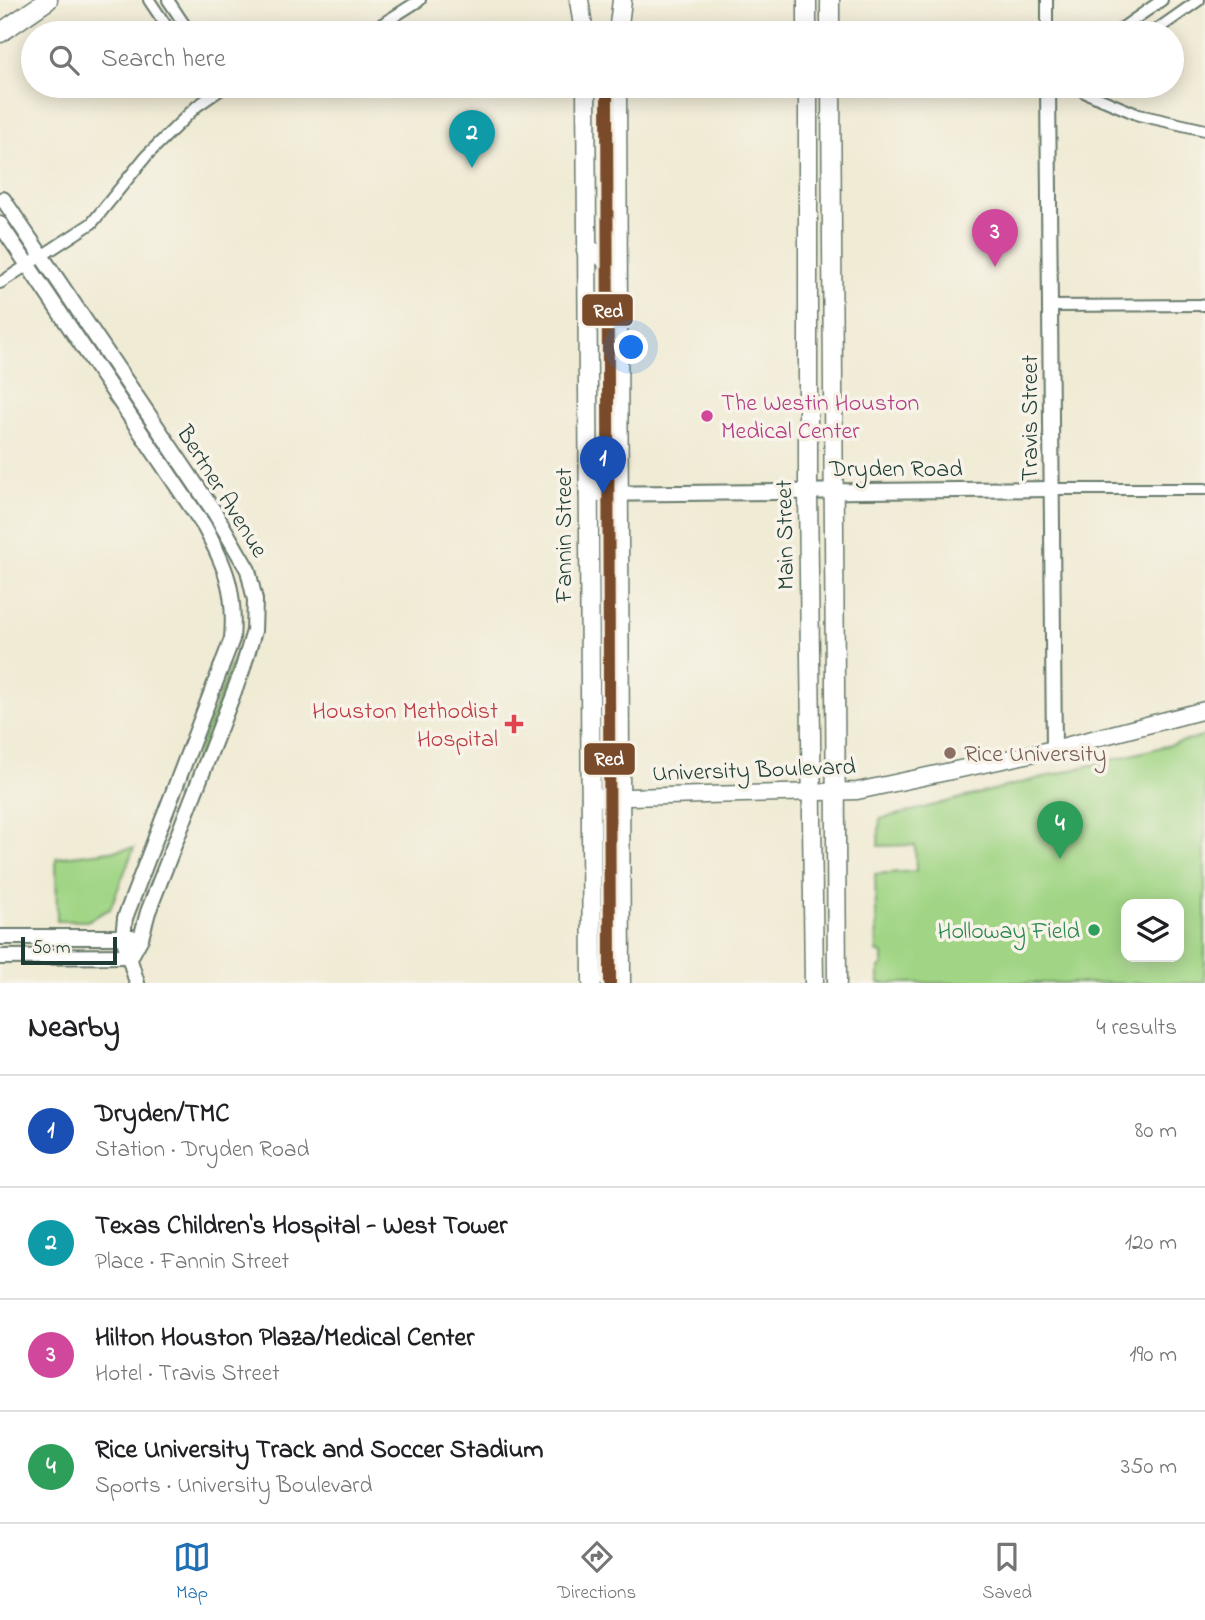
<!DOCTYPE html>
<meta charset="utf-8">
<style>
:root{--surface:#fff;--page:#f6f6f6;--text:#202124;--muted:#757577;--line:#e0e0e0;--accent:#1f6fb2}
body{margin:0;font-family:"Indie Flower",sans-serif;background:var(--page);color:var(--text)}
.controls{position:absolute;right:21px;bottom:21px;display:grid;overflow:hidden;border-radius:14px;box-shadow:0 4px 18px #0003}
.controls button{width:63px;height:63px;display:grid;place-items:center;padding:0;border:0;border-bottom:2px solid var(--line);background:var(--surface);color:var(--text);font:35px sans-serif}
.scale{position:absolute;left:21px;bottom:18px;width:96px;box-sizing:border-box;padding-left:7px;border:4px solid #1f3d34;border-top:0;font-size:19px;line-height:24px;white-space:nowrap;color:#1f3d34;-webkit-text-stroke:5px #f7f3e8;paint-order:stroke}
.you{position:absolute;left:632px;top:348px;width:24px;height:24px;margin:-18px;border:5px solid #fff;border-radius:50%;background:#1a73e8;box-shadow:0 0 0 10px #1a73e833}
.badge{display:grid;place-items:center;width:46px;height:46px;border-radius:50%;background:var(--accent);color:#fff;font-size:23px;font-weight:700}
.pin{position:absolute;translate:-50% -58px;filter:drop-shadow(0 2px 4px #0008)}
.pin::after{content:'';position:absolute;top:37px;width:24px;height:21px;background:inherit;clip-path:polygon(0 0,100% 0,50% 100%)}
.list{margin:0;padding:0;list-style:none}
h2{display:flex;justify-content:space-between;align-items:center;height:91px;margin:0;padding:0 28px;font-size:30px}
h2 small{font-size:23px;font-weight:400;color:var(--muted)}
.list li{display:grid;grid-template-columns:46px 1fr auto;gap:21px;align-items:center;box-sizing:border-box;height:112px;padding:0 28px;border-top:2px solid var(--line)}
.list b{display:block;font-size:26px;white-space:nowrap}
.list p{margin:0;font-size:23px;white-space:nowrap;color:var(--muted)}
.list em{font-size:23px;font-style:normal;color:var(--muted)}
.icon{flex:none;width:38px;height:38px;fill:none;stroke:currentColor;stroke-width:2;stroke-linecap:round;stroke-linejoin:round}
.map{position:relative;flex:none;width:1205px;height:983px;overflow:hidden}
.search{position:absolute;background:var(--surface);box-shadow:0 4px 18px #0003;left:21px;right:21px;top:21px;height:77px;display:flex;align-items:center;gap:18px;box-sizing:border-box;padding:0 24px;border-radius:38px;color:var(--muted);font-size:26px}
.sheet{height:539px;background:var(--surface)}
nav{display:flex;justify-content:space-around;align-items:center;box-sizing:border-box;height:98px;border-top:2px solid var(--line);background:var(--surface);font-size:19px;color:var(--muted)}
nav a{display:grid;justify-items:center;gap:4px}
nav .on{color:var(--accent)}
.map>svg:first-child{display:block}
.green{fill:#a1d585;stroke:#60895c;stroke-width:2;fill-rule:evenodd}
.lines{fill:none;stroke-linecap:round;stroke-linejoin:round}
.minor-casing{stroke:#687a6c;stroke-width:14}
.tertiary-casing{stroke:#687a6c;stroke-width:18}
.secondary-casing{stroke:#687a6c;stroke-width:19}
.primary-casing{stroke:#687a6c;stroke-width:21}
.minor{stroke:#fff;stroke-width:10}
.tertiary{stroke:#fff;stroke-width:14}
.secondary{stroke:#fff;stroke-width:16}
.primary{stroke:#fff;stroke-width:18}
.rail-1-casing{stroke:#f7f3e8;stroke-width:18}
.rail-1{stroke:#7a4b2a;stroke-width:12}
.hotel-dot{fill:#d1479c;stroke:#f7f3e8;stroke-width:2.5}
.health-dot{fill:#e0444e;stroke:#f7f3e8;stroke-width:2.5}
.education-dot{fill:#8d6e63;stroke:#f7f3e8;stroke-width:2.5}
.leisure-dot{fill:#2e9e5b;stroke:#f7f3e8;stroke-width:2.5}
.labels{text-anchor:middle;stroke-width:7;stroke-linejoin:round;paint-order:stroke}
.hotel-label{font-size:24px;fill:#b23c85;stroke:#f7f3e8;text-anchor:start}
.street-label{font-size:24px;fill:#1f3d34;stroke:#f7f3e8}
.health-label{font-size:24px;fill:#be3a42;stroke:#f7f3e8;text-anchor:end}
.education-label{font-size:24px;fill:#785e54;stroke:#f7f3e8;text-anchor:start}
.leisure-label{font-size:24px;fill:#27864d;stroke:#f7f3e8;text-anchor:end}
.line-badge{stroke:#f7f3e8;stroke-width:2.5}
.badge-label{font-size:19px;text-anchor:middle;font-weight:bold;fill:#fff}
</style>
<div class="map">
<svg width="1205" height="983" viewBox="0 0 1205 983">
<rect width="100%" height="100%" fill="#f7f3e8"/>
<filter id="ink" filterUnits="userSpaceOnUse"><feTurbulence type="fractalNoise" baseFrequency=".0143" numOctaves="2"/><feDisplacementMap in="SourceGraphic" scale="14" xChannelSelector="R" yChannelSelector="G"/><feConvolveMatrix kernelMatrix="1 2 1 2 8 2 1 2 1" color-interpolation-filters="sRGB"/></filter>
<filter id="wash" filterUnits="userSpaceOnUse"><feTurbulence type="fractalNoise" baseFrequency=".00686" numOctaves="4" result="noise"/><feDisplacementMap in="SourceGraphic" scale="28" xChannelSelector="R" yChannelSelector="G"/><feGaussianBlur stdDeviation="1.57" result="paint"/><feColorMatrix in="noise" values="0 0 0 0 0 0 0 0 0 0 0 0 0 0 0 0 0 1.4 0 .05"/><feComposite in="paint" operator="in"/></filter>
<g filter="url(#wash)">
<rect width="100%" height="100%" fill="#f0ebd4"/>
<!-- green -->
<g class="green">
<polygon points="237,650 242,651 196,768 192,766"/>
<path d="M1205,736V983H879V968L883,965V954L877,951L875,874L916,871L915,845L878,846L880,819ZM1126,904H1179V957H1126Z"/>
<polygon points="134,848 110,909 87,921 57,921 56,858"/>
</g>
</g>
<g filter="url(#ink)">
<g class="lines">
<defs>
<g id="minor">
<polyline points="149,0 171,33"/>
<polyline points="168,0 190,33"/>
<polyline points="1047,0 1047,33"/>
<polyline points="357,33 379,26 420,0"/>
<polyline points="1115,33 1162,0"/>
<polyline points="1152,33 1199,0"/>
<polyline points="1083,86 1084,92 1139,115 1205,130"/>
<polyline points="0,283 92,223 147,155 197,106 226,86"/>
<polyline points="1051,306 1205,305"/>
<polyline points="1053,489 1205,489"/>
</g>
<g id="tertiary">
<polyline points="1048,86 1054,749"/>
<polyline points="3,199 215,513 248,570 255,600 254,631 242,671 148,912 141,938 131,956"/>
<path d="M0,224L204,526C226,567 236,591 232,639L125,918L123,937L137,983"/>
<polyline points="587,494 1053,489"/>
<polyline points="0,937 132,937"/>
<polyline points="0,957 131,956"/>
</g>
<polyline id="secondary" points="590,798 857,791 1054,749 1205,710"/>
<g id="primary">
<polyline points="579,0 584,33"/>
<polyline points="807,0 807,33"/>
<polyline points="830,0 830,33"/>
<polyline points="0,33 48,0"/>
<polyline points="618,33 622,0"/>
<polyline points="586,86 592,983"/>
<polyline points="617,86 621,983"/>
<polyline points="808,86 808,492 814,983"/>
<polyline points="831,86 837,983"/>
<path d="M586,250C605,253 610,262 610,281"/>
<polyline points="596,457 599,477 618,493"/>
</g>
</defs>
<!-- minor casing -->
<use href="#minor" class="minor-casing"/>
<!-- tertiary casing -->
<use href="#tertiary" class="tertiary-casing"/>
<!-- secondary casing -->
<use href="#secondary" class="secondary-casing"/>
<!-- primary casing -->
<use href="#primary" class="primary-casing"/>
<!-- minor -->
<use href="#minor" class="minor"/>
<!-- tertiary -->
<use href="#tertiary" class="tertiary"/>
<!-- secondary -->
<use href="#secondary" class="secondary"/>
<!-- primary -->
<use href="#primary" class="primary"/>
<defs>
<polyline id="rail-1" points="607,86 610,983"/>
</defs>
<!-- rail-1 casing -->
<use href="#rail-1" class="rail-1-casing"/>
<!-- rail-1 -->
<use href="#rail-1" class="rail-1"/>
</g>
</g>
<!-- markers -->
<circle class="hotel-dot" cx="707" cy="416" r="7"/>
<path class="health-dot" d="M510.5 713.5h7v7h7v7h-7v7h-7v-7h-7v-7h7z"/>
<circle class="education-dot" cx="950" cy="753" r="7"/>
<circle class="leisure-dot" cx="1094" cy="930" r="7"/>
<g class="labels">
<!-- hotel labels -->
<g class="hotel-label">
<text x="721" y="410">The Westin Houston<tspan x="721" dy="28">Medical Center</tspan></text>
</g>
<!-- street labels -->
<g class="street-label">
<text transform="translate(1029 418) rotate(-90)" y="8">Travis Street</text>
<text x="896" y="476">Dryden Road</text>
<text transform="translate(223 491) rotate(58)" y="8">Bertner Avenue</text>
<text transform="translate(563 535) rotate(-90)" y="8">Fannin Street</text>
<text transform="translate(784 535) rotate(-91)" y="8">Main Street</text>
<text transform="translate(754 769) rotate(-2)" y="8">University Boulevard</text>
</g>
<!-- health labels -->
<g class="health-label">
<text x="498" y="718">Houston Methodist<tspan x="498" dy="28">Hospital</tspan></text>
</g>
<!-- education labels -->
<g class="education-label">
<text x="964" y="761">Rice University</text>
</g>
<!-- leisure labels -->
<g class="leisure-label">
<text x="1080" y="938">Holloway Field</text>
</g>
</g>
<g class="line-badge">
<rect x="581" y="293" width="53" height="34" rx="7" fill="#7a4b2a"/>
<rect x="583" y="742" width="53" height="34" rx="7" fill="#7a4b2a"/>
</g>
<g class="badge-label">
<text x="608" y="317">Red</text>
<text x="609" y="765">Red</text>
</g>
</svg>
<div class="controls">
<button><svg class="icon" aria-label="layers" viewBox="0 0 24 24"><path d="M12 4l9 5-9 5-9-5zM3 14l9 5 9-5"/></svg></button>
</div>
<div class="scale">50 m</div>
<div class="you"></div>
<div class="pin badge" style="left:603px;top:494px;background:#1a4fb4">1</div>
<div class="pin badge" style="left:472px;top:168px;background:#0f9aa8">2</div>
<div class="pin badge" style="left:995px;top:267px;background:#d1479c">3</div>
<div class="pin badge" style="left:1060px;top:859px;background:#2e9e5b">4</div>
<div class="search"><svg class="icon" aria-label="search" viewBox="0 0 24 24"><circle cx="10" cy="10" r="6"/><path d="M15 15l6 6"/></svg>Search here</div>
</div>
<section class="sheet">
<h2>Nearby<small>4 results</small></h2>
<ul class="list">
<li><span class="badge" style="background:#1a4fb4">1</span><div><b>Dryden/TMC</b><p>Station · Dryden Road</p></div><em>80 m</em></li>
<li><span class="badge" style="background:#0f9aa8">2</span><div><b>Texas Children's Hospital - West Tower</b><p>Place · Fannin Street</p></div><em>120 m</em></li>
<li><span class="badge" style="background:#d1479c">3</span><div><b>Hilton Houston Plaza/Medical Center</b><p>Hotel · Travis Street</p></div><em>190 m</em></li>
<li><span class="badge" style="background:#2e9e5b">4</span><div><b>Rice University Track and Soccer Stadium</b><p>Sports · University Boulevard</p></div><em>350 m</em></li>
</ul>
</section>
<nav>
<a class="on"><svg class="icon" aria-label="map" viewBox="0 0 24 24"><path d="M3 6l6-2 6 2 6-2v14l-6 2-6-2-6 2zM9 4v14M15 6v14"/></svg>Map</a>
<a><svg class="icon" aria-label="directions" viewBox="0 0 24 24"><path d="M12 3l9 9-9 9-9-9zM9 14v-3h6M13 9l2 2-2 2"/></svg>Directions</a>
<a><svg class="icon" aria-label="saved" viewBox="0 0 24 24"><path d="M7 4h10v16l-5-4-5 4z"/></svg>Saved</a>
</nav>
